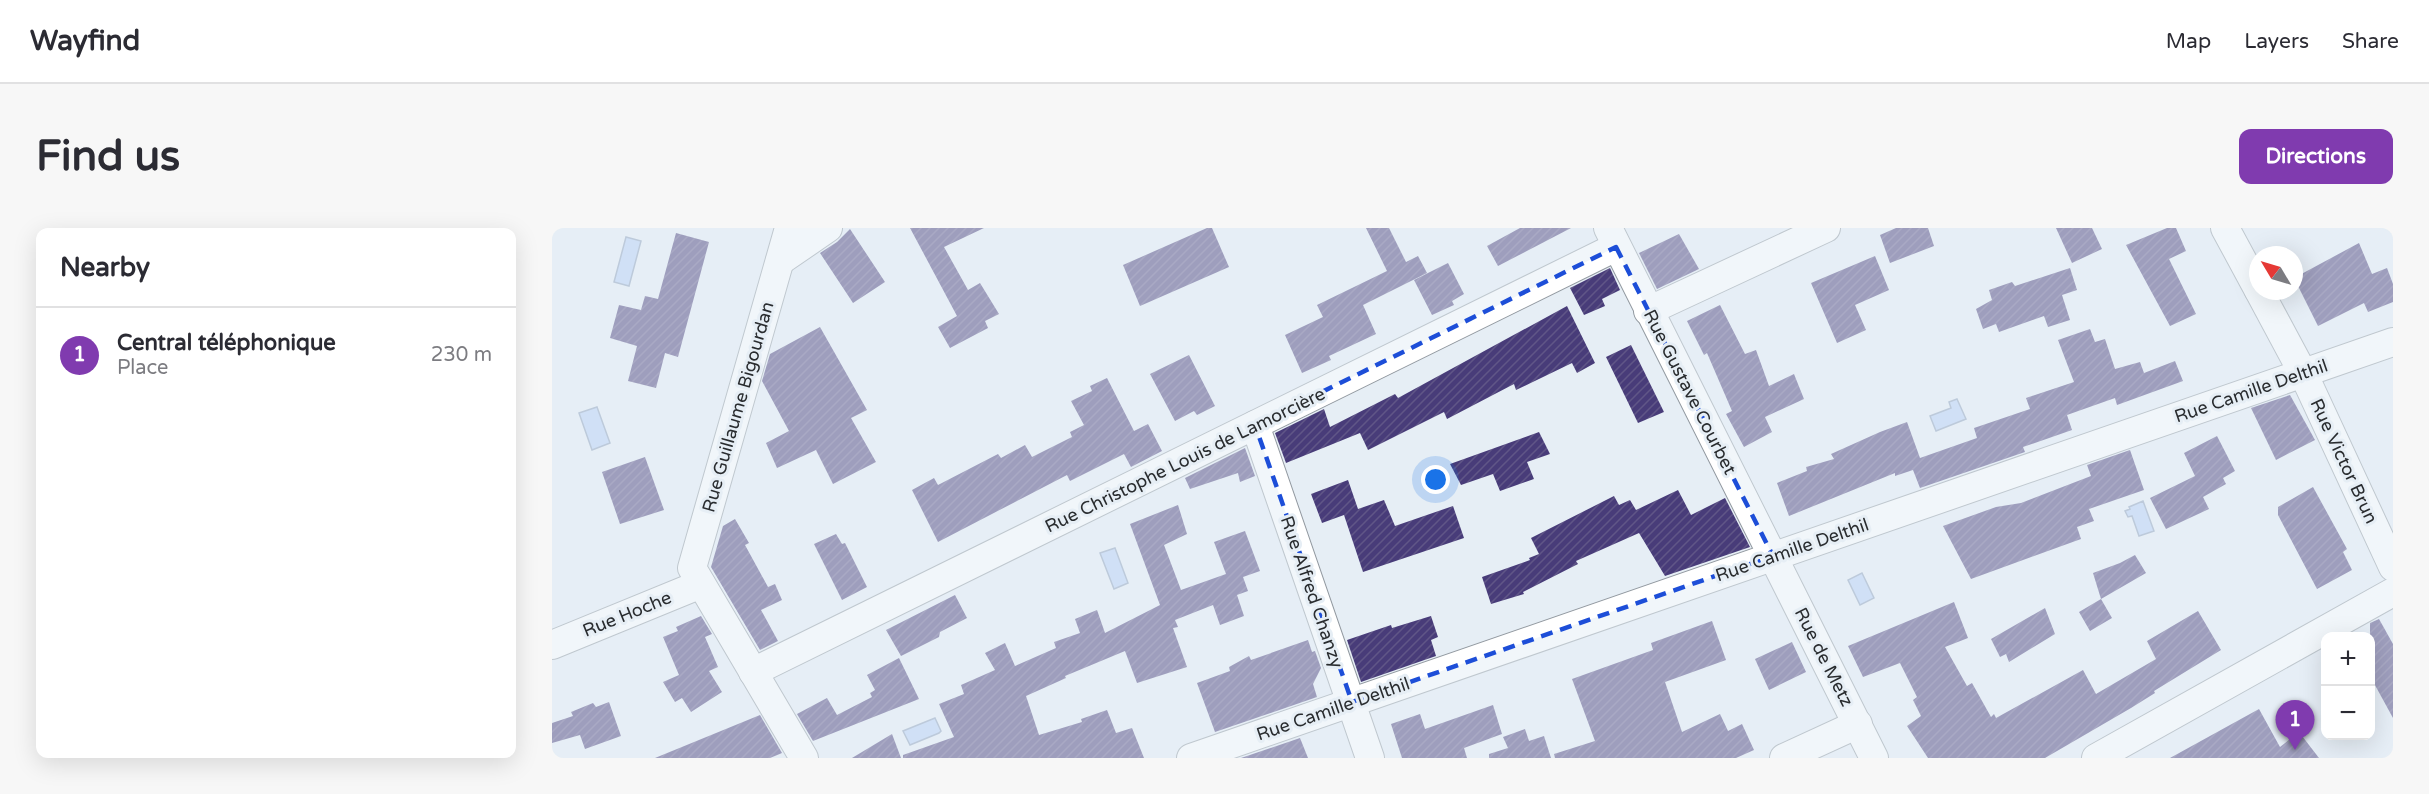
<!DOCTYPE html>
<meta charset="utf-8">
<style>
:root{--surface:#fff;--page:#f7f7f7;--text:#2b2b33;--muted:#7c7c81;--line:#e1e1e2;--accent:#803baf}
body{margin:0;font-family:"Varela Round",sans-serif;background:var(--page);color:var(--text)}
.controls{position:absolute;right:18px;bottom:18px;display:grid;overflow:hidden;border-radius:12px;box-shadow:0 6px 24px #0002}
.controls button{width:54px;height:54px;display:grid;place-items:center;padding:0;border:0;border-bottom:2px solid var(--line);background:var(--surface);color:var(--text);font:30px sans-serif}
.compass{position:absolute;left:1697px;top:18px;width:54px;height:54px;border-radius:50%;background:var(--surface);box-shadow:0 6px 24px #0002;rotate:308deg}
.you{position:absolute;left:884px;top:252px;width:21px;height:21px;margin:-15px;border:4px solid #fff;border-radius:50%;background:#1a73e8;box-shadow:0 0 0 9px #1a73e833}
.badge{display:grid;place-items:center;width:39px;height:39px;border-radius:50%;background:var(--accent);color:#fff;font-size:20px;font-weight:700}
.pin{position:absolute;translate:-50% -50px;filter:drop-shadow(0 2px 3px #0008)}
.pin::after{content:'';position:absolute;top:32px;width:21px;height:18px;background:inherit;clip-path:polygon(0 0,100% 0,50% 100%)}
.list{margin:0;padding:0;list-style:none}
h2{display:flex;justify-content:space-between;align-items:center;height:78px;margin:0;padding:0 24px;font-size:26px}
h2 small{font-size:20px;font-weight:400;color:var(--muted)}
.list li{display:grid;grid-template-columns:39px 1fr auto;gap:18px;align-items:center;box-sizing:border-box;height:96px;padding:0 24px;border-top:2px solid var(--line)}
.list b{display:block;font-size:22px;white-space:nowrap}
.list p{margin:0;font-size:20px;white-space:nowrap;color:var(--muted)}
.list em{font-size:20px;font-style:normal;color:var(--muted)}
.map{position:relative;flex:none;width:1841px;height:530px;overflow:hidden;border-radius:12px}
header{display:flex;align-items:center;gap:36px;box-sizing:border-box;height:84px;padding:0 30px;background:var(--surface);border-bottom:2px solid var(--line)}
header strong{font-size:28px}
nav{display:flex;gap:33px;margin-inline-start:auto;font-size:21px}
.intro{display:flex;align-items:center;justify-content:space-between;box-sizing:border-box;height:144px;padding:0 36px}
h1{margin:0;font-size:42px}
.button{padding:15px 27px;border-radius:12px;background:var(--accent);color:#fff;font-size:21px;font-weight:700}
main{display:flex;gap:36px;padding:0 36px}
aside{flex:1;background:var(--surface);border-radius:12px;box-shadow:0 6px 24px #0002}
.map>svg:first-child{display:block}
.water{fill:#b6cff6;stroke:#8c9eba;stroke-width:1.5}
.building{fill:url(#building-hatch)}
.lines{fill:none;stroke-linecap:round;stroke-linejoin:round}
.minor-casing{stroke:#9299a0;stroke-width:30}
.minor{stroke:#fff;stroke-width:28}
.marked{fill:none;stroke:#1d4ed8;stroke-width:4.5;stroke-dasharray:12 8;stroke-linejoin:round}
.labels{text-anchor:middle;stroke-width:6;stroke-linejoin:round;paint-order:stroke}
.street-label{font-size:18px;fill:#292c2f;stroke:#e6eef5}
</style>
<header>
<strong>Wayfind</strong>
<nav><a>Map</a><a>Layers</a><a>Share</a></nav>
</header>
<div class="intro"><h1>Find us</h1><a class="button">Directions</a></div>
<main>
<aside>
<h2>Nearby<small></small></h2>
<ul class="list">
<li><span class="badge">1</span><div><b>Central téléphonique</b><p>Place</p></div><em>230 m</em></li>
</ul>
</aside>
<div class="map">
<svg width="1841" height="530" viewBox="0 0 1841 530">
<defs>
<pattern id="building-hatch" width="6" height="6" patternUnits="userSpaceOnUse" patternTransform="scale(1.5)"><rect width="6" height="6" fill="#483c79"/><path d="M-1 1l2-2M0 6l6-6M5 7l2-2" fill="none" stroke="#605687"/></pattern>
</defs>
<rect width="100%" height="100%" fill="#e6eef5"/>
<!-- water -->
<g class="water">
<polygon points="74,9 89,13 77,58 62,54"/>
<polygon points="1405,171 1414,191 1384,203 1378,188 1399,180 1397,174"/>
<polygon points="45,179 58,215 40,222 27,185"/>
<polygon points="1591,273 1602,303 1587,308 1580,288 1576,289 1573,283 1578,281 1577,279"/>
<polygon points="563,320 576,355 562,361 548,325"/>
<polygon points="1310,345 1322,370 1308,377 1296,352"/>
<polygon points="383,490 389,503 387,505 358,517 351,503"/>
</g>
<!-- building -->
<g class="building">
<polygon points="358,0 432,0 392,19 416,62 428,55 447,86 433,93 436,100 398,120 386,99 405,88"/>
<polygon points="655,0 660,0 677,39 588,78 571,37"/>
<polygon points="814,0 837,0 854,34 866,28 875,45 811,77 824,106 777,128 779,132 750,145 733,107 771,89 765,77 835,43"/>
<polygon points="968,0 1019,0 946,38 935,18"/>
<polygon points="1344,0 1376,0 1382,18 1338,35 1328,7"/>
<polygon points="1504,0 1540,0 1550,21 1520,35"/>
<polygon points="1615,0 1624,0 1634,23 1617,31 1644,86 1618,98 1574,17"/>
<polygon points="298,1 333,54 301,75 268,25 285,14"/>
<polygon points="124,5 157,14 126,129 113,125 104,160 76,153 85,118 58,110 67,77 89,82 93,68 106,71"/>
<polygon points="1127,6 1147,41 1105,61 1087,25"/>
<polygon points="1807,15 1820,46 1835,40 1841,56 1841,74 1816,84 1812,75 1766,98 1742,50"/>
<polygon points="1323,28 1337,62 1303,77 1314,102 1285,115 1259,55"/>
<polygon points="896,35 912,66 900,73 902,77 880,87 862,52"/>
<polygon points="1058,40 1068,62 1050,71 1053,78 1032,87 1018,60"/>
<polygon points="1518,40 1525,62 1510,67 1518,92 1496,99 1492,88 1447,104 1444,96 1431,101 1424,81 1440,72 1437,62 1460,54 1463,58"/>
<polygon points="1168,77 1193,126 1204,122 1217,158 1242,146 1252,171 1213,189 1220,204 1192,219 1174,186 1180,183 1155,125 1152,127 1135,93"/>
<polygon points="1015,78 1043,135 1025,145 1020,135 964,162 962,156 895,191 892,184 816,222 808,205 734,235 723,205 772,181 778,199 843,166 846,170"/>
<polygon points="268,99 315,182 299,190 324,234 281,256 264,222 225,240 214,215 237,203 210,153 218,126"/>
<polygon points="1538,101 1543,114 1553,111 1563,141 1588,134 1592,145 1623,133 1631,153 1565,177 1563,170 1515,187 1520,202 1471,219 1473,224 1368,260 1361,242 1343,248 1343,245 1237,288 1225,255 1255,243 1254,239 1282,231 1279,226 1328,204 1355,194 1368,230 1425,210 1422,200 1478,181 1474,170 1522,154 1506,112"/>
<polygon points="1079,117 1112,184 1086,195 1054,129"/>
<polygon points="637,127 663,178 645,187 642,183 623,193 598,146"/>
<polygon points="555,150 582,203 596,196 610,223 579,239 572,226 518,253 515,247 386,314 360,262 382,250 386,257 446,226 449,230 473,217 480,229 520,209 518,204 532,197 519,173 540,163 538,158"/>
<polygon points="1738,167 1763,212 1724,232 1699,180"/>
<polygon points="987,204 998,226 975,234 982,251 948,263 941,246 909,257 898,236"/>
<polygon points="1665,208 1683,243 1671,250 1674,256 1651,269 1657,281 1614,301 1598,270 1643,248 1632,225"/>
<polygon points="693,220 703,248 688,254 686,245 638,261 633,250"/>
<polygon points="1578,222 1592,262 1537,281 1542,293 1525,299 1529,311 1419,351 1391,298 1444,279 1469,275 1539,248 1535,237"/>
<polygon points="93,229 112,282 68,296 50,244"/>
<polygon points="796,252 806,281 832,272 843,298 901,278 912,310 811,344 792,287 770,295 759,266"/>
<polygon points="1761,259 1795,321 1791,324 1800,342 1765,361 1726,287 1726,279"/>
<polygon points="1126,262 1139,287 1173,270 1198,319 1113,348 1087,305 1024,333 1026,336 971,364 972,366 939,376 930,349 978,332 977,330 987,326 979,310 1062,268 1067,277 1078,272 1084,282"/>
<polygon points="626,277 635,306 612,317 629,362 674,346 662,314 693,303 708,343 691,349 696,363 685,367 692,388 668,397 661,377 623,392 626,399 621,400 635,439 585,455 573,423 513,448 514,450 474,468 487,507 530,494 529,491 555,482 564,505 580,500 592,530 351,530 351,527 402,509 387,476 412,466 409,457 443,442 433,425 453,415 463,438 504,420 502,414 528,405 523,391 545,382 553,405 608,377 578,296"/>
<polygon points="183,291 197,315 193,317 216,359 223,356 230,372 209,382 226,413 208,422 159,339 171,298"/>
<polygon points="284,306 290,316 293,315 315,359 290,372 262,316"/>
<polygon points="1583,327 1594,345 1549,371 1560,390 1538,403 1527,384 1549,371 1541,345 1568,335"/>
<polygon points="403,367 415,390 388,404 387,409 349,428 334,402"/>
<polygon points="1402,374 1416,410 1393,419 1415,458 1420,455 1439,489 1442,486 1444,490 1531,442 1544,466 1604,431 1595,413 1646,383 1669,422 1602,463 1603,465 1579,480 1493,530 1376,530 1355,498 1369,488 1361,472 1365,469 1348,435 1311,449 1296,418"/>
<polygon points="1493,380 1503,406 1457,434 1454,426 1448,429 1439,411"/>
<polygon points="149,388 160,406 153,409 166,439 157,443 170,464 139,484 130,470 123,474 111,454 127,447 111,409 126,403 124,399"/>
<polygon points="879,388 886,409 879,412 884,428 809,454 795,412 839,397 840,400"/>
<polygon points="1827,391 1841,416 1841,490 1818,448 1818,395"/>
<polygon points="1160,393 1174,432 1113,454 1130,504 1168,486 1176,503 1190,496 1202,522 1184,530 1003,530 1002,526 1043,513 1020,451 1101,422 1099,415"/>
<polygon points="756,412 760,424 763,423 769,440 761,456 765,469 663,504 645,455 678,443 677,439 697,428 699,432"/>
<polygon points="1240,414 1254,444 1217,462 1203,431"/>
<polygon points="347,430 367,471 261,513 245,486 275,470 285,487 320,469 318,465 323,462 315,447"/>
<polygon points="57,474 69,508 33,521 28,507 0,515 0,495 21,488 19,484 41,475 44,479"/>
<polygon points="941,477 950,506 912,520 915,530 850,530 839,496 868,486 873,501"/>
<polygon points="1707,481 1728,519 1747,504 1767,530 1618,530"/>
<polygon points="208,487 230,525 218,530 103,530"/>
<polygon points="973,501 977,513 992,508 999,530 937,530 937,526 956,520 951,509"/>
<polygon points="340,506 349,530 300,530"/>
<polygon points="748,510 756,530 689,530"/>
</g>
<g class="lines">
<defs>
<g id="minor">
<polyline points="237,0 140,340 252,530"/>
<polyline points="1056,0 1322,530"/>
<polyline points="1673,0 1706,61"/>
<polyline points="228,33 276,0"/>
<polyline points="1707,63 1751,145 1841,339"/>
<polyline points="1096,83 1274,0"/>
<polyline points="703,197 818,530"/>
<polyline points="0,417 149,356"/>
<polyline points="201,444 1064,19"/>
<polyline points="639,530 1841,114"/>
<polyline points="1232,530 1306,496"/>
<polyline points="1544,530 1841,364"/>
</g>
</defs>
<!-- minor casing -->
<use href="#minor" class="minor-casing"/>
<!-- minor -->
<use href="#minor" class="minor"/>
</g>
<!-- marked area -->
<path d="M0 0H1841V530H0ZM1064,19L1221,328L800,474L703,197Z" fill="#e6eef5" fill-opacity=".55" fill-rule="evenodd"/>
<path class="marked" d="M1064,19L1221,328L800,474L703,197Z"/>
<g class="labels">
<!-- street labels -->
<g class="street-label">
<text transform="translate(1699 163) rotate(-19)" y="6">Rue Camille Delthil</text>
<text transform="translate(1138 164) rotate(63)" y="6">Rue Gustave Courbet</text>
<text transform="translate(186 179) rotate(-74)" y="6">Rue Guillaume Bigourdan</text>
<text transform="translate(633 232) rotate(-26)" y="6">Rue Christophe Louis de Lamorcière</text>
<text transform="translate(1792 233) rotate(65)" y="6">Rue Victor Brun</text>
<text transform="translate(1240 322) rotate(-19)" y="6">Rue Camille Delthil</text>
<text transform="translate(760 364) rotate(71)" y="6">Rue Alfred Chanzy</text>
<text transform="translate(75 386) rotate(-22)" y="6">Rue Hoche</text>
<text transform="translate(1272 429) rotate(63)" y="6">Rue de Metz</text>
<text transform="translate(781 481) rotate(-19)" y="6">Rue Camille Delthil</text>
</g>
</g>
</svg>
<div class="controls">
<button>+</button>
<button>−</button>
</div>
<svg class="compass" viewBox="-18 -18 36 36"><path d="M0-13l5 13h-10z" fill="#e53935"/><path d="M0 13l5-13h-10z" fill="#7c7c81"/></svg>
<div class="you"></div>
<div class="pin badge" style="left:1743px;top:522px">1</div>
</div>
</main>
